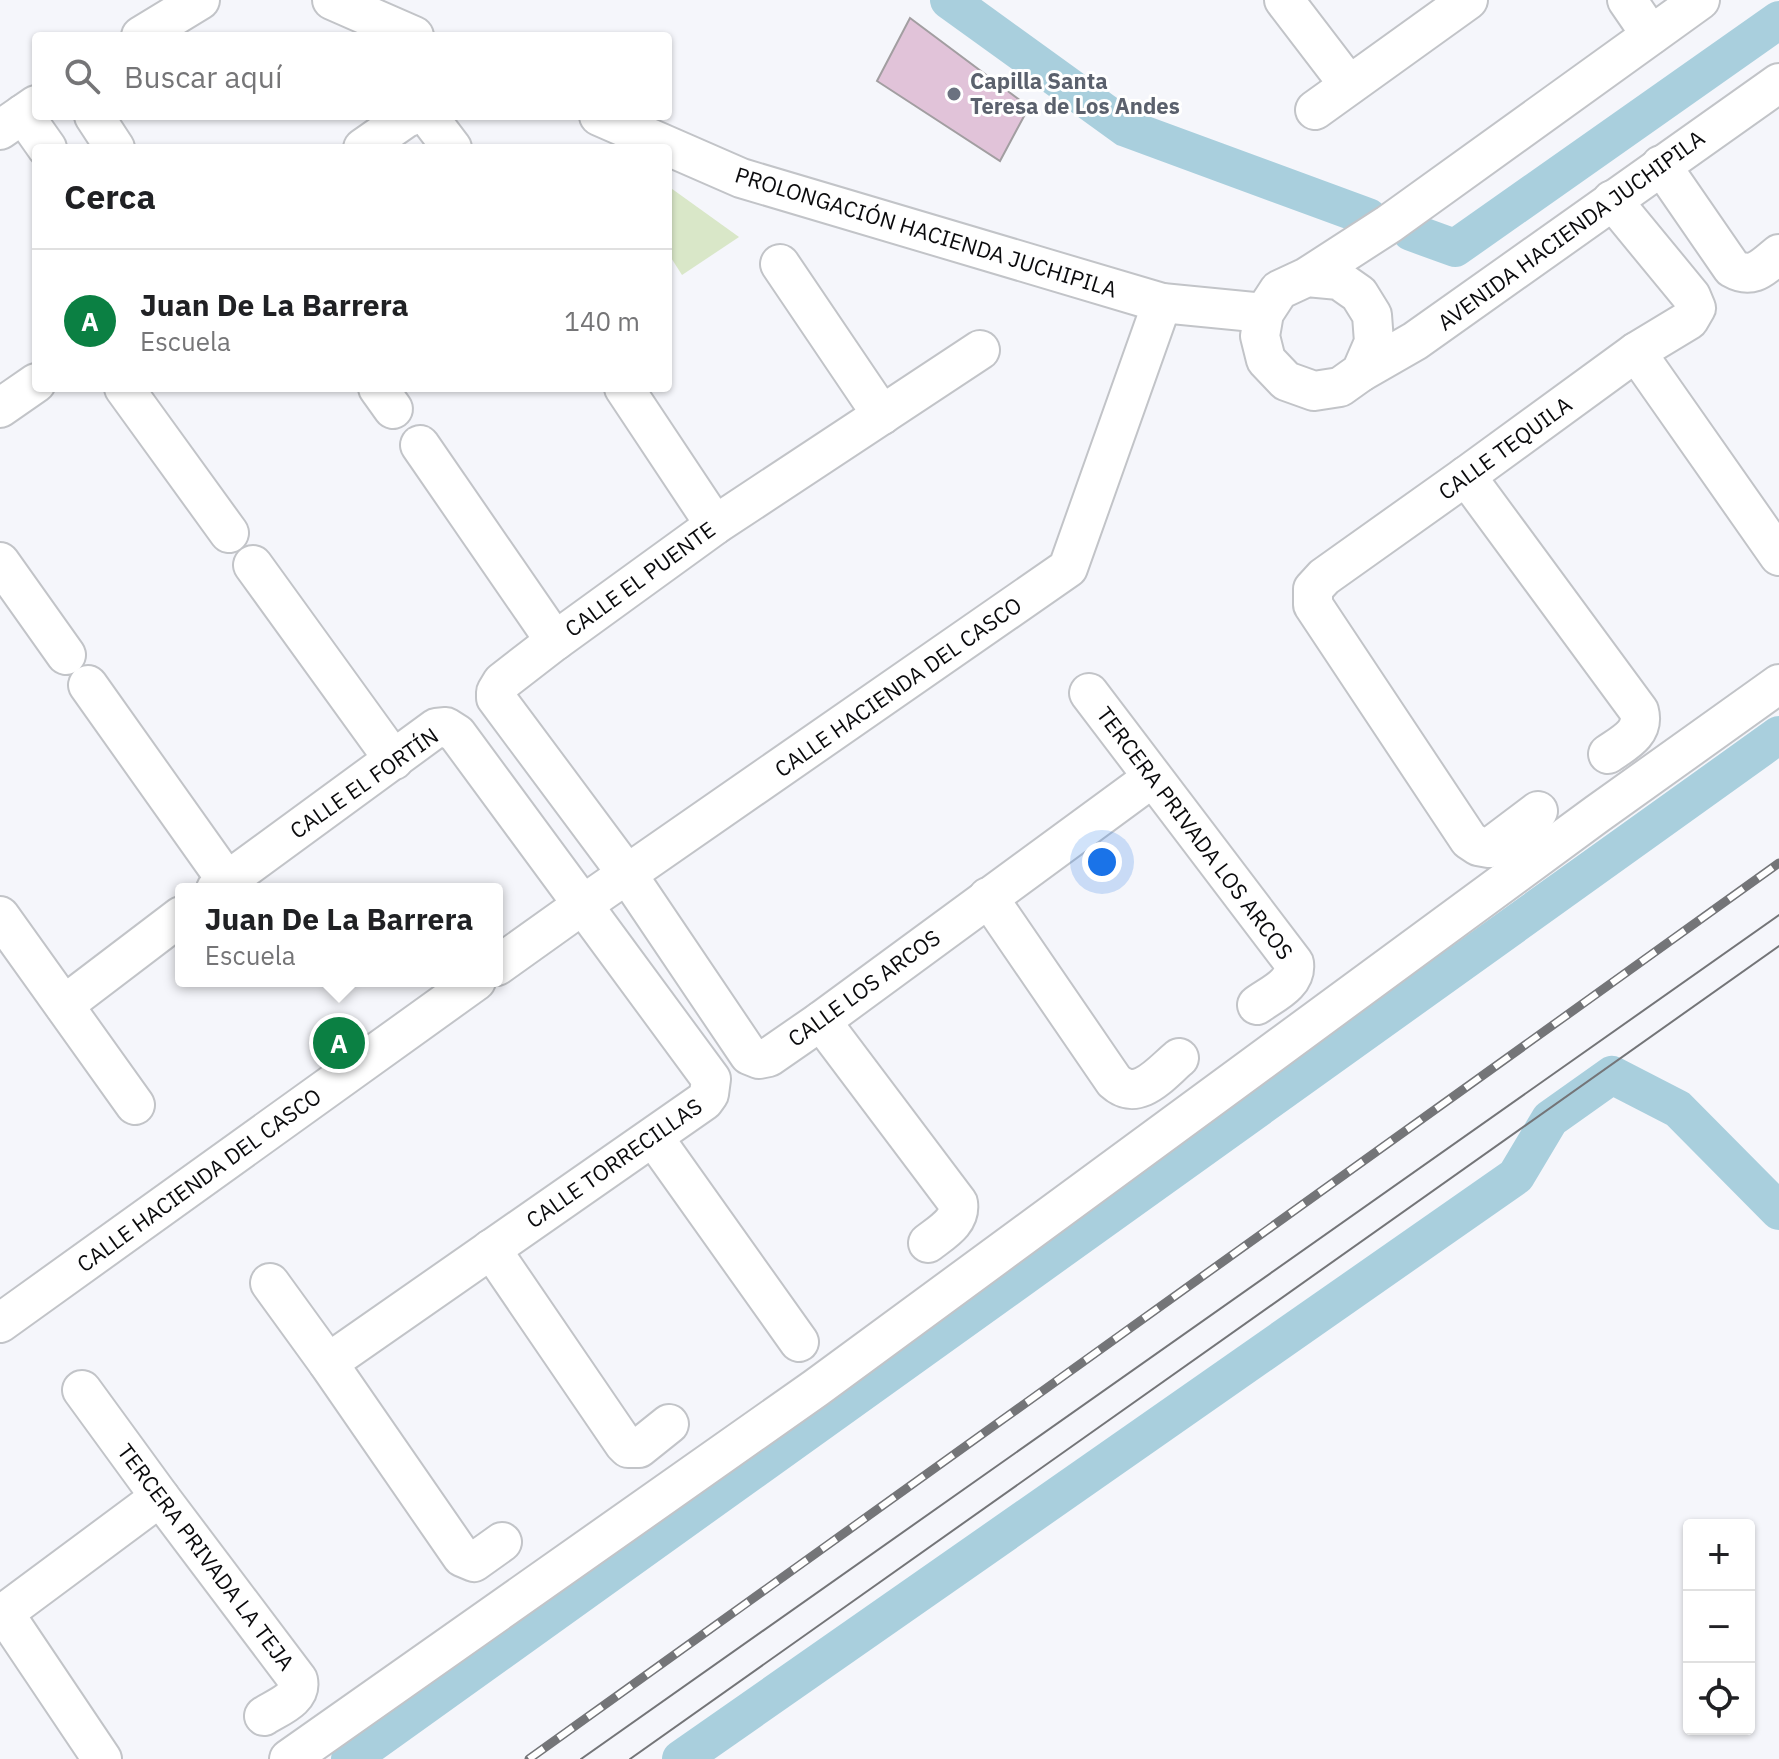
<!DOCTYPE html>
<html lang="es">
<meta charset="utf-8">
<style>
:root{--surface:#fff;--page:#f6f6f6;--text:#202124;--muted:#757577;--line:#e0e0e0;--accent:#0b8043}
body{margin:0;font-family:"IBM Plex Sans",sans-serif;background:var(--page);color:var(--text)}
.controls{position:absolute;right:24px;bottom:24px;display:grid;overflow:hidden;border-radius:8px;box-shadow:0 2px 6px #0004}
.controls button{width:72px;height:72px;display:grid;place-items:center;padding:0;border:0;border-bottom:2px solid var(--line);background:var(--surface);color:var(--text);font:40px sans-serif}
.you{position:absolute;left:1102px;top:862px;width:28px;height:28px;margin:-20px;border:6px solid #fff;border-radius:50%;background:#1a73e8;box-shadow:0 0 0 12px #1a73e833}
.badge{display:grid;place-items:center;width:52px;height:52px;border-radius:50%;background:var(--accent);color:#fff;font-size:26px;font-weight:700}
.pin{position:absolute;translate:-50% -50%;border:4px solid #fff;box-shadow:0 2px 8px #0006}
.popup{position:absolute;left:175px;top:883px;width:328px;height:104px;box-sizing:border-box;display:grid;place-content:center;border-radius:8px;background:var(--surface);filter:drop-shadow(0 2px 6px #0005);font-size:26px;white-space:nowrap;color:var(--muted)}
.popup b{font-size:30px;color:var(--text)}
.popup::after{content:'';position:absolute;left:50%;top:100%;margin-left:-16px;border:16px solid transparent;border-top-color:var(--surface)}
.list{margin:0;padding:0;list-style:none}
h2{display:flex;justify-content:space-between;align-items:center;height:104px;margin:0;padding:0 32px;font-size:34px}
h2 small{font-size:26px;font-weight:400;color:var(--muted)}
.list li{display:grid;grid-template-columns:52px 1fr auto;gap:24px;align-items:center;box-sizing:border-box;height:144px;padding:0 32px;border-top:2px solid var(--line)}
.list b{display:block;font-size:30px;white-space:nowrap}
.list p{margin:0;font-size:26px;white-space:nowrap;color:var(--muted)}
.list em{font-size:26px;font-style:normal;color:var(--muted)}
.icon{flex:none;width:44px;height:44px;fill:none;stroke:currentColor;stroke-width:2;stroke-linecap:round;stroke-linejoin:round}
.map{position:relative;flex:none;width:1779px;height:1759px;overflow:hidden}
.search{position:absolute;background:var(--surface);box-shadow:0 2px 6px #0004;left:32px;top:32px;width:640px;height:88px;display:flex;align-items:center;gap:20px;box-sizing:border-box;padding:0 28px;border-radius:8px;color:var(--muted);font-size:30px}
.panel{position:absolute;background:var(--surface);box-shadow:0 2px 6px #0004;left:32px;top:144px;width:640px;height:248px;border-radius:8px}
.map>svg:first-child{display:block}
.green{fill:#d9e7c8}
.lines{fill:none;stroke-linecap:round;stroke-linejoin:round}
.canal{stroke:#a9cfdd;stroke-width:38}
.building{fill:#e1c3d9;stroke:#a29ea1;stroke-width:2}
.minor-casing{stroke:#c2c4c8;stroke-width:42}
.minor{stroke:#fff;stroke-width:38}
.tram{stroke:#747578;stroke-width:2}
.rail-casing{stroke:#747578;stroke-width:9}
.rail{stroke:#fff;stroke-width:6;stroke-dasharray:18;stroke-linecap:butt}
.worship-dot{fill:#6b7280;stroke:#fff;stroke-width:3}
.labels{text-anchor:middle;stroke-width:6;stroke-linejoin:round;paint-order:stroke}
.worship-label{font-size:22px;font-weight:bold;fill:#5b616d;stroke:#fff;text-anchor:start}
.street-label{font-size:22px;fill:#0b0b0d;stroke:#fff}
</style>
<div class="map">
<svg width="1779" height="1759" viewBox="0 0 1779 1759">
<rect width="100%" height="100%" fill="#f5f6fb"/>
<!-- green -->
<polygon class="green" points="668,186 739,237 682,275 668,253"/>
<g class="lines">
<!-- canal -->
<g class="canal">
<polyline points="949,0 1126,128 1368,217"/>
<polyline points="1411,232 1455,248 1779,20"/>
<polyline points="350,1759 1779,735"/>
<polyline points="681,1759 1516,1176 1550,1119 1612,1075 1678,1109 1779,1211"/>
</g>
</g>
<!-- building -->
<polygon class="building" points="910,18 1029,107 1000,161 877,81"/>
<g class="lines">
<defs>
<g id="minor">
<polyline points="332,0 414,36"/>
<polyline points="1284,0 1349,85"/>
<polyline points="1627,0 1651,35"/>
<polyline points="141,36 200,0"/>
<polyline points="1315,110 1468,0"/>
<polyline points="23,114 47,148"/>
<polyline points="94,116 115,148"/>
<polyline points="424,116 430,119 452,148"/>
<polyline points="599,116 741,178 1162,303 1264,313"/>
<polyline points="0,130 36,105"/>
<polyline points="363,148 406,118 411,116"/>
<path d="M1661,165L1732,268C1753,280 1763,267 1779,254"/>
<polyline points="780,264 882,415"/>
<polyline points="1307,277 1339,280 1359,294 1372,315 1374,342 1361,372 1340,387 1314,391 1286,381 1266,360 1260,336 1264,313 1279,290 1307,277 1389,224 1700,0"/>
<polyline points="980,350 715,525 555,641 502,682 496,692 496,698 627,874 749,1055 759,1059 769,1057 821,1021 1152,778"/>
<polyline points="1636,352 1779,556"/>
<polyline points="1361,372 1415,341 1779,83"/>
<polyline points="124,388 229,533"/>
<polyline points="378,388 393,409"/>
<polyline points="624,388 715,525"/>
<polyline points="0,408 36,383"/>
<polyline points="420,445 555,641"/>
<path d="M1466,476L1639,711C1645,733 1624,743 1608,754"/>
<polyline points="0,562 66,655"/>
<polyline points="253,565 394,760"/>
<polyline points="88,685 227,881"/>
<path d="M1089,693L1294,963C1297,984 1272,994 1257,1005"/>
<polyline points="1538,811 1489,848 1478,846 1469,840 1313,605 1313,589 1324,577 1466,476 1636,352 1689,320 1696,308 1691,296 1612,200"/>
<polyline points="216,889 436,728 446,727 457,734 711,1079 709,1094 704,1101 328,1363"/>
<path d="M988,897L1114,1081C1138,1103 1160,1074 1179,1058"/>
<polyline points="0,916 135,1105"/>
<polyline points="497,966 581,906 1068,568 1162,303"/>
<polyline points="64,1005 181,916"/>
<path d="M821,1021L958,1203C961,1222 942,1232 928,1243"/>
<polyline points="654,1138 799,1342"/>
<polyline points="491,1249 624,1444 628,1448 639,1448 669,1424"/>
<polyline points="270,1283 328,1363 462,1557 474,1562 502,1542"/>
<polyline points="0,1323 476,981"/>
<path d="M82,1390L160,1497L298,1680C302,1699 278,1707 264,1716"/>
<polyline points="4,1613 102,1759"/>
<polyline points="0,1616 160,1497"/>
<polyline points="289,1759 816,1388 1597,814 1779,684"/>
</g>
</defs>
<!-- minor casing -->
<use href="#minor" class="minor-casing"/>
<!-- minor -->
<use href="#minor" class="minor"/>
<!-- tram -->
<g class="tram">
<polyline points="581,1759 1779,915"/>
<polyline points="630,1759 1779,946"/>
</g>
<defs>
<polyline id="rail" points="529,1759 1779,863"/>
</defs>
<!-- rail casing -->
<use href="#rail" class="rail-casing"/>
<!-- rail -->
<use href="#rail" class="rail"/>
</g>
<!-- markers -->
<circle class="worship-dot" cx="954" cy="94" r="8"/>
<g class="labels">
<!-- worship labels -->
<g class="worship-label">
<text x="970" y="89">Capilla Santa<tspan x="970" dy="25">Teresa de Los Andes</tspan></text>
</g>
<!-- street labels -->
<g class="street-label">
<text transform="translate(1571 230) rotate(-36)" y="8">AVENIDA HACIENDA JUCHIPILA</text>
<text transform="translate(926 232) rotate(17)" y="8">PROLONGACIÓN HACIENDA JUCHIPILA</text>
<text transform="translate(1505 448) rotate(-36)" y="8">CALLE TEQUILA</text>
<text transform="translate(640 579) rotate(-36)" y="8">CALLE EL PUENTE</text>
<text transform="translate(898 687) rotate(-35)" y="8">CALLE HACIENDA DEL CASCO</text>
<text transform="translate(364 783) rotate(-35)" y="8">CALLE EL FORTÍN</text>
<text transform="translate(1195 833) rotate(53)" y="8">TERCERA PRIVADA LOS ARCOS</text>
<text transform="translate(864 988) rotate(-36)" y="8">CALLE LOS ARCOS</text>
<text transform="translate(614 1163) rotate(-35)" y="8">CALLE TORRECILLAS</text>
<text transform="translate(199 1180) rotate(-36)" y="8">CALLE HACIENDA DEL CASCO</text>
<text transform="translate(206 1557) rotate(53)" y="8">TERCERA PRIVADA LA TEJA</text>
</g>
</g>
</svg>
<div class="controls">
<button>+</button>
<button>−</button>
<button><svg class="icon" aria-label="locate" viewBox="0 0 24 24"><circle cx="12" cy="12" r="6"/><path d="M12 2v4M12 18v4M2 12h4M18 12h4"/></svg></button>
</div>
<div class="you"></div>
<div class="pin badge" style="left:339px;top:1043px">A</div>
<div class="popup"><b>Juan De La Barrera</b>Escuela</div>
<div class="search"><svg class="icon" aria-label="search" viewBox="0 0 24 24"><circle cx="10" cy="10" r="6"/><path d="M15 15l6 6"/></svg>Buscar aquí</div>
<section class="panel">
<h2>Cerca<small></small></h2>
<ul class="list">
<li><span class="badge">A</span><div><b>Juan De La Barrera</b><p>Escuela</p></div><em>140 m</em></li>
</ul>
</section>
</div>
